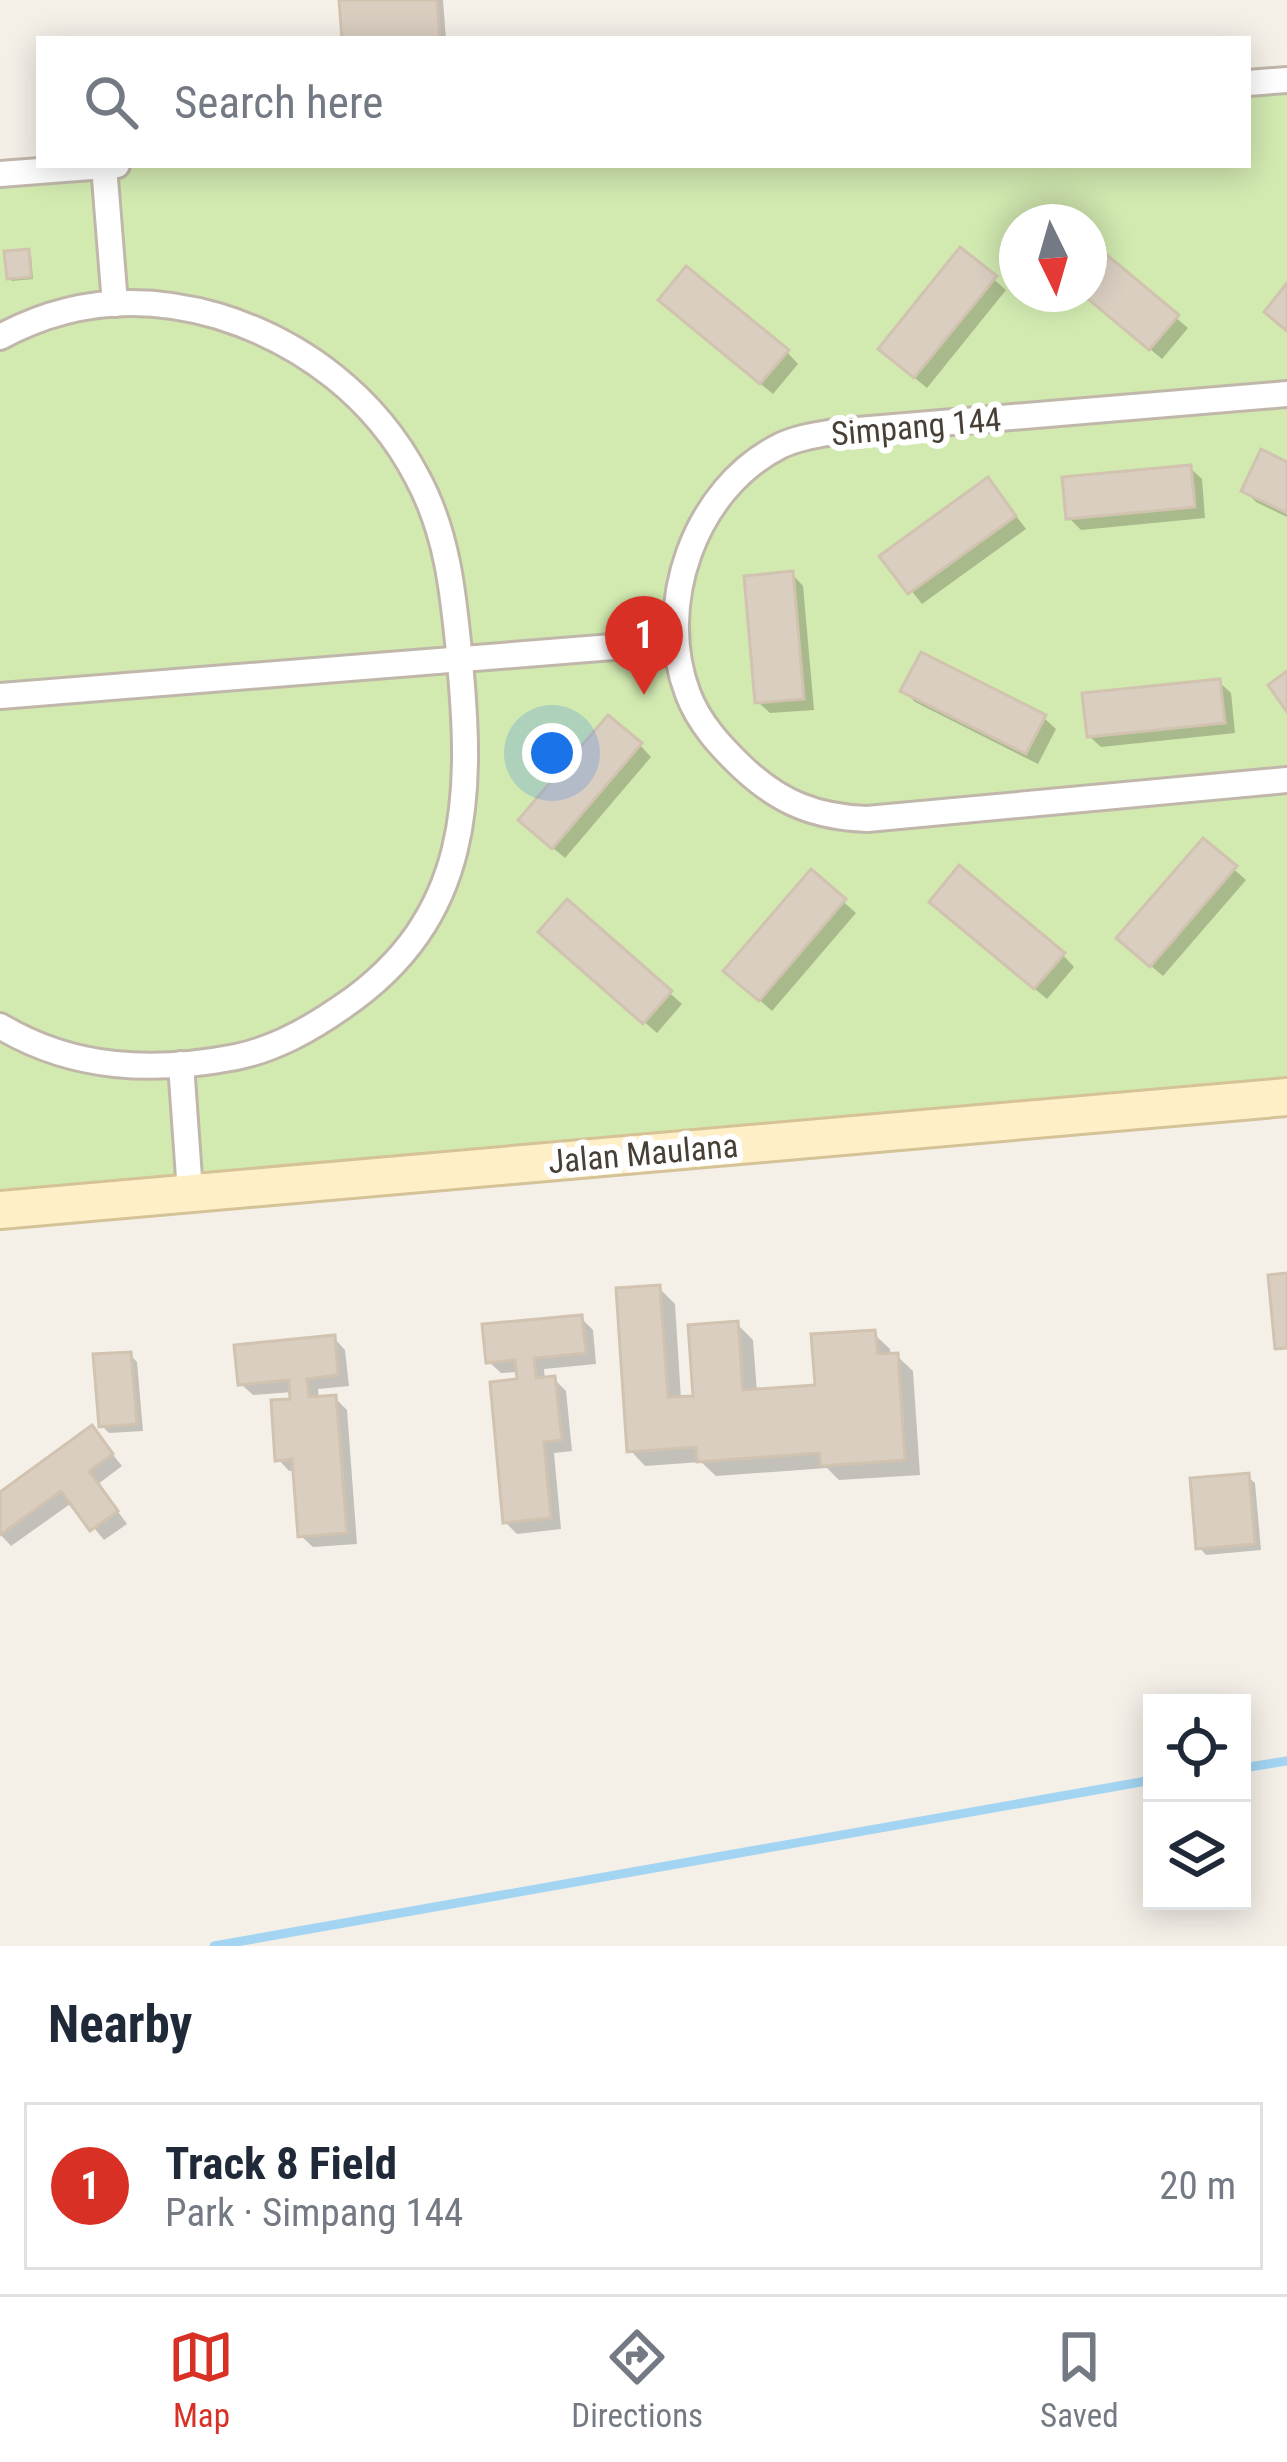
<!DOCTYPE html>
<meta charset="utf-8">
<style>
:root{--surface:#fff;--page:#f6f6f7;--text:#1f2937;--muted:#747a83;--line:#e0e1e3;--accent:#d93025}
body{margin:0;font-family:"Roboto Condensed",sans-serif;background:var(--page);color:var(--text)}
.controls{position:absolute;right:36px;bottom:36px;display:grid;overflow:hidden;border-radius:0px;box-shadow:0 6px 30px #0003}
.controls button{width:108px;height:108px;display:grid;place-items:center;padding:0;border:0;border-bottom:3px solid var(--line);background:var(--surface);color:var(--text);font:60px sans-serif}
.compass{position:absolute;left:999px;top:204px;width:108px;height:108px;border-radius:50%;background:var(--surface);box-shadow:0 6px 30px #0003;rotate:175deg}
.you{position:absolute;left:552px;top:753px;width:42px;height:42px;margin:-30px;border:9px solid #fff;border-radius:50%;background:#1a73e8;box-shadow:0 0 0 18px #1a73e833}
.badge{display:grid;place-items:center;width:78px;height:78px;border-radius:50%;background:var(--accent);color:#fff;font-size:39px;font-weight:700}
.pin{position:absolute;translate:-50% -99px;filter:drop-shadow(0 3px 6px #0008)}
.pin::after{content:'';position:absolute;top:63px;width:42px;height:36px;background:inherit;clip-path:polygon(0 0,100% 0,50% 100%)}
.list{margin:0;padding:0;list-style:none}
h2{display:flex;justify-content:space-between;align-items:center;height:156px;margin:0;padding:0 48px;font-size:51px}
h2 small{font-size:39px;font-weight:400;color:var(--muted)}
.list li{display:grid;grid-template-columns:78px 1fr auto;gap:36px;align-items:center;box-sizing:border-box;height:168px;margin:0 24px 24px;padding:0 24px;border:3px solid var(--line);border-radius:0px}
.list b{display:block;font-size:45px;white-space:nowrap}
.list p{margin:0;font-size:39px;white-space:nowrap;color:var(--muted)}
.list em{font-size:39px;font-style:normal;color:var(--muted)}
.icon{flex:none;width:66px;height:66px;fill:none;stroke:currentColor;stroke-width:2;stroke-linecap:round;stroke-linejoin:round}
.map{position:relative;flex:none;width:1287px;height:1946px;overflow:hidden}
.search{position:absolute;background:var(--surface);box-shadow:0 6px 30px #0003;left:36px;right:36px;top:36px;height:132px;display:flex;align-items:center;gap:30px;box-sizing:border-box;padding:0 42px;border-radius:0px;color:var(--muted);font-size:45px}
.sheet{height:348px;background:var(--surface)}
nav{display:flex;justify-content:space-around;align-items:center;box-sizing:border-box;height:168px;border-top:3px solid var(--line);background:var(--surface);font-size:33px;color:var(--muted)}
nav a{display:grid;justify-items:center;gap:6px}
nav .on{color:var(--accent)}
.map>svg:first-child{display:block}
.green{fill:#d2e9b0;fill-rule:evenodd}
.shadow{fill:#0003}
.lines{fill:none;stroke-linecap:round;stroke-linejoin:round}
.stream{stroke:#a3d5f2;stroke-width:9}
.building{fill:#d9cec0;stroke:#d1c3b0;stroke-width:3}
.street-casing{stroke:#c0b7aa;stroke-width:30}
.secondary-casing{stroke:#d5c297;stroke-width:42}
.street{stroke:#fff;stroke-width:24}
.secondary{stroke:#ffefc7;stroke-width:36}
.labels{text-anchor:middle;stroke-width:12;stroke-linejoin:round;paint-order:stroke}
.street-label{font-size:33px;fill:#484036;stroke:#fff}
</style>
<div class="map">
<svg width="1287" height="1946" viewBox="0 0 1287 1946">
<rect width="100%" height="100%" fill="#f4f0e8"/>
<!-- green -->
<path class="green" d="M1287,81V1097L0,1210V175L134,165H1248V84ZM1017,222H1089V294H1017Z"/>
<!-- shadow -->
<g class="shadow">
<polygon points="342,0 443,0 446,39 345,39"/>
<polygon points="1089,244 1188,328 1162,359 1084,294 1089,294"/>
<polygon points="961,251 1006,290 927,388 893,360"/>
<polygon points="28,252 31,255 33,279 12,281 9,278"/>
<polygon points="673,312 787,352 798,364 773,394"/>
<polygon points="1287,465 1287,517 1256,502 1244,490"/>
<polygon points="1190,468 1202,479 1205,518 1081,530 1069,518"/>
<polygon points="999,493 1026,529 922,604 884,556"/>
<polygon points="792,574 803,586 814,710 770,713 758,702"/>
<polygon points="1219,682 1231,693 1235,733 1101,747 1089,736"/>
<polygon points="904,691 1044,718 1056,729 1038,764 915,702"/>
<polygon points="640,745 651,757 565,858 534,832"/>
<polygon points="1203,842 1246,880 1163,976 1131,949"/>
<polygon points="811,873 856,913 772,1011 739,982"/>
<polygon points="568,903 682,1004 657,1033 554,943"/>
<polygon points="944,913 1063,955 1074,967 1047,999"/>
<polygon points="659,1288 675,1304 681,1399 696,1398 737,1324 753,1340 757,1392 818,1388 874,1334 890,1349 891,1356 897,1356 913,1371 920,1475 839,1480 827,1468 716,1476 701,1462 645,1466 630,1450"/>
<polygon points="581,1318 593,1330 596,1364 544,1369 545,1380 554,1379 566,1391 572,1451 554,1453 561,1529 517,1534 505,1522 519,1372 501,1373 489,1362"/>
<polygon points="334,1338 345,1350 349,1386 318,1389 319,1400 335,1398 347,1410 357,1544 313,1547 301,1536 296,1470 289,1471 278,1459 293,1401 293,1392 253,1395 241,1384"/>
<polygon points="130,1355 137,1362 143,1431 109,1433 102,1426"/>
<polygon points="92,1429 122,1466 98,1484 127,1524 104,1540 73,1502 11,1546 0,1534 0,1495"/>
<polygon points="1247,1476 1255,1483 1261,1550 1206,1555 1199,1547"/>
</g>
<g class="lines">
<!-- stream -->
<g class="stream">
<polyline points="1242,1768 1287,1761"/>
<polyline points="214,1946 1152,1780"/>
</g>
</g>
<!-- building -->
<g class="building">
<polygon points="339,0 437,0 440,39 342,39"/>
<polygon points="1089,240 1179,315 1149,350 1082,294 1089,294"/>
<polygon points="960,247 997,276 914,378 878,349"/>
<polygon points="29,249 31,277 7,279 4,251"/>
<polygon points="686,266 789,350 760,384 658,300"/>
<polygon points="1287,283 1287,331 1264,312"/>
<polygon points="1261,449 1287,462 1287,513 1241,491"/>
<polygon points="1191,465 1195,507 1066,519 1062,477"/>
<polygon points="988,477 1016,516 908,594 879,556"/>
<polygon points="793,571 804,699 755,703 744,576"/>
<polygon points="921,652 1046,715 1026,754 900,691"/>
<polygon points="1287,671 1287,712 1268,685"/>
<polygon points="1220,679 1225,723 1087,737 1082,693"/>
<polygon points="608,715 642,743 552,849 518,820"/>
<polygon points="1203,838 1237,866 1150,967 1116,938"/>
<polygon points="959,865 1065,953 1034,989 929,902"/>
<polygon points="811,869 846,899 759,1001 723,971"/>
<polygon points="567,899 672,991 643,1024 538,932"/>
<polygon points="1287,1273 1287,1348 1275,1349 1268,1275"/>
<polygon points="660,1285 668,1397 693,1396 688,1325 738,1321 743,1390 815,1385 811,1334 875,1330 878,1354 898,1353 905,1460 821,1466 819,1453 697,1462 696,1447 627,1452 616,1288"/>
<polygon points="582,1315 586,1353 534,1358 536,1378 555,1376 562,1440 544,1442 551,1518 503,1523 490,1382 517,1379 515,1360 486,1363 482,1324"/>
<polygon points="335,1335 338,1375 307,1379 309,1397 336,1395 347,1533 298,1537 292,1459 275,1461 271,1400 290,1399 289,1380 238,1385 234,1345"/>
<polygon points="131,1352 137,1424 99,1427 93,1354"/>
<polygon points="92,1425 113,1454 89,1471 118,1511 90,1531 61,1491 0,1535 0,1492"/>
<polygon points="1249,1473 1255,1544 1196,1549 1190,1478"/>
</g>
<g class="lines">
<defs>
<g id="street">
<polyline points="1248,83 1287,80"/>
<polyline points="104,166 115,304"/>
<polyline points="0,174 117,165"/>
<path d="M0,337C70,299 143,294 218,316C303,342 376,398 417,477C447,532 453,591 459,652C473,794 473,918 342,1007C309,1030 275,1049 236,1057C154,1073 73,1070 0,1026"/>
<path d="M1287,394L834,432C816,435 796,438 780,446C694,489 654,606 688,694C699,723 720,746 742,767C780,803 816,817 867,819L1287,780"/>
<polyline points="0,696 675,642"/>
<polyline points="181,1064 190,1192"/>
</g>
<polyline id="secondary" points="0,1210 1287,1097"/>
</defs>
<!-- street casing -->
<use href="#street" class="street-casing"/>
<!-- secondary casing -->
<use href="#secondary" class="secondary-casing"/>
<!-- street -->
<use href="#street" class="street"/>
<!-- secondary -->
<use href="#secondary" class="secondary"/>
</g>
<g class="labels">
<!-- street labels -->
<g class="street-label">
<text transform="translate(916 426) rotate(-5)" y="12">Simpang 144</text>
<text transform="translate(643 1153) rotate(-5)" y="12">Jalan Maulana</text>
</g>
</g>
</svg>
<div class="controls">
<button><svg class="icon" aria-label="locate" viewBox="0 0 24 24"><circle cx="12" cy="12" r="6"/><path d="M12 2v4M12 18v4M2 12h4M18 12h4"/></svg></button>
<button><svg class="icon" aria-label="layers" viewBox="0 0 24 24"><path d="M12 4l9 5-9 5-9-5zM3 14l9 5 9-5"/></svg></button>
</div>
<svg class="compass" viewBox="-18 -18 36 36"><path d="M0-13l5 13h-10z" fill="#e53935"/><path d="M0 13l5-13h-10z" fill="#747a83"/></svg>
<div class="you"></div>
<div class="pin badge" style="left:644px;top:695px">1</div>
<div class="search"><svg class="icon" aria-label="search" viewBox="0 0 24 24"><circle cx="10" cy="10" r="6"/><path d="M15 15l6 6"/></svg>Search here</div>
</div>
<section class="sheet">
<h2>Nearby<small></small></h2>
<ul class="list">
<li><span class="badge">1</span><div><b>Track 8 Field</b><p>Park · Simpang 144</p></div><em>20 m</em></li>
</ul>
</section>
<nav>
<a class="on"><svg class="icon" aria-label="map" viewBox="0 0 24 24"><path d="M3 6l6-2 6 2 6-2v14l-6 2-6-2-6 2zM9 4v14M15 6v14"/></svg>Map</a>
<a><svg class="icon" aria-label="directions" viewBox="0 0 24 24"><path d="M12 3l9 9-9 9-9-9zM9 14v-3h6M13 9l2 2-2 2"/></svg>Directions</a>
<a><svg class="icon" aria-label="saved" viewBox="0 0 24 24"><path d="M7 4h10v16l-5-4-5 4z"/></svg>Saved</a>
</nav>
